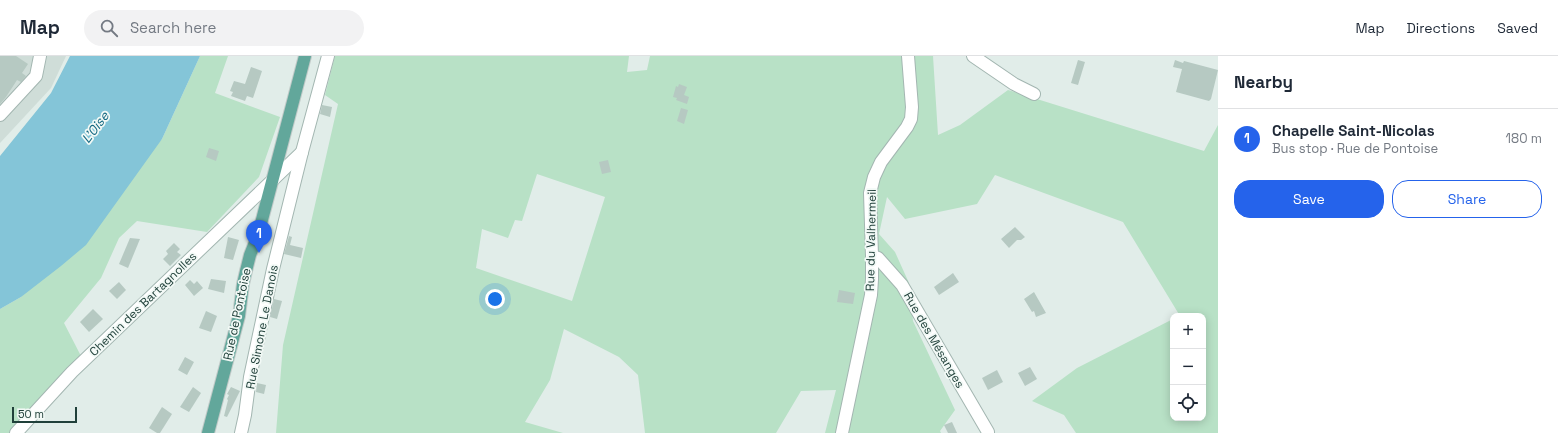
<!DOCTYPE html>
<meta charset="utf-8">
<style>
:root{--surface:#fff;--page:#f2f2f3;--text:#1f2937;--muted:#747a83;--line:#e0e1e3;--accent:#2563eb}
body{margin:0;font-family:"Space Grotesk",sans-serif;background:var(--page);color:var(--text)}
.controls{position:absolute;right:12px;bottom:12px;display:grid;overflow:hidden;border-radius:8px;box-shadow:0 2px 10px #0003}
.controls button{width:36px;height:36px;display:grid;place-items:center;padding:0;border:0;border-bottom:1px solid var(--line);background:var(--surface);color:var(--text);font:20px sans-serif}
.scale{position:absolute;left:12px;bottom:10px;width:65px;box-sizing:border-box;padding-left:4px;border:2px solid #20403a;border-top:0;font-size:11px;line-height:14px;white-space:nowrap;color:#20403a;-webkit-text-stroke:3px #f2f9f6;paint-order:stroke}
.you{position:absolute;left:495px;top:243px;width:14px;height:14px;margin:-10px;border:3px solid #fff;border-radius:50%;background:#1a73e8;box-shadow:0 0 0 6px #1a73e833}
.badge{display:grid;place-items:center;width:26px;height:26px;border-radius:50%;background:var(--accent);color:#fff;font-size:13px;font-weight:700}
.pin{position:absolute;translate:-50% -33px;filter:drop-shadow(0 1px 2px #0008)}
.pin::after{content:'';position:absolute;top:21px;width:14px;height:12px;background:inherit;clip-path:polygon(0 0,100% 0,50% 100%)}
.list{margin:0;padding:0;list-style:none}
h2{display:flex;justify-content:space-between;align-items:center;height:52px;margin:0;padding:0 16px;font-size:17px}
h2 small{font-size:13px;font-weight:400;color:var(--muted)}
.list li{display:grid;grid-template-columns:26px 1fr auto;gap:12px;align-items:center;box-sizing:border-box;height:60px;padding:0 16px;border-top:1px solid var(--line)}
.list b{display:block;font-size:15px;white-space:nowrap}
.list p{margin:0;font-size:13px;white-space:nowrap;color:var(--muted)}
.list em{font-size:13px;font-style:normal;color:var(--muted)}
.actions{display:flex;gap:8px;padding:12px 16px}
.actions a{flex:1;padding:9px 0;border:1px solid var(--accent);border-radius:16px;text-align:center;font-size:14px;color:var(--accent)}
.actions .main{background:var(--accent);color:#fff}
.icon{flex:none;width:22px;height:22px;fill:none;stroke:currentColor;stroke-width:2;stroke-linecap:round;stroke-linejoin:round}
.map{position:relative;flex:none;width:1218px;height:377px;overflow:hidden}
header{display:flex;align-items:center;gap:24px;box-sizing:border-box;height:56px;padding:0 20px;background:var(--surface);border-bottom:1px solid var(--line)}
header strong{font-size:19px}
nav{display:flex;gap:22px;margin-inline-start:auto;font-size:14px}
.search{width:280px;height:36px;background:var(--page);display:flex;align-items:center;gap:10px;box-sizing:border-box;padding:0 14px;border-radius:22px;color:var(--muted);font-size:15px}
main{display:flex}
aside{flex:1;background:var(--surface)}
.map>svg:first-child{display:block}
.built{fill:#cfddd8}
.green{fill:#b8e1c6;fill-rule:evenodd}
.water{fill:#84c5d8}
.building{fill:#b6c9c2}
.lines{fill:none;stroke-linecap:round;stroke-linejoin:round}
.minor-casing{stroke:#a3b6b1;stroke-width:14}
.major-casing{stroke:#c1cac8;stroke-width:14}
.minor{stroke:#fff;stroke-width:12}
.major{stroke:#62a79b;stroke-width:12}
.labels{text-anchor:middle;stroke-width:3.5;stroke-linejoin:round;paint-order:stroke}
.street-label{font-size:12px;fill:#20403a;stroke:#f2f9f6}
.water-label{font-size:13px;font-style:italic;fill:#136882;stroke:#f2f9f6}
</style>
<header>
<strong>Map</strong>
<div class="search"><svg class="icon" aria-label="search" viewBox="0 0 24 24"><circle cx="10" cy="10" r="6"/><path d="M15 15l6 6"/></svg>Search here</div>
<nav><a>Map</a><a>Directions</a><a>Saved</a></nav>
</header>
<main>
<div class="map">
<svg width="1218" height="377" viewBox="0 0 1218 377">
<rect width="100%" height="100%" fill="#e1ede9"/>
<!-- built -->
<polygon class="built" points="0,0 66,0 51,32 0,87"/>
<!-- green -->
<g class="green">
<polygon points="200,0 228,0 215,37 280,61 259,121 207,176 137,165 119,182 101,222 64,267 82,302 13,377 0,377 0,253 21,241 162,83"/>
<path d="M335,0H629L627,16L647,14L650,0H933L938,79L960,69L1008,34L1204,95L1218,69V377H1076L1064,359L1032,345L1077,312L1173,263V362H1203V260H1180L1123,166L995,119L977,148L905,163L887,141L879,178L895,196L909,227L913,265L955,354L940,375L941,377H825L836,334L801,335L776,377H645L638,319L619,301L564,273L550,324L525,366L563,377H276L283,289L338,48L325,39ZM537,118L605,141L572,245L476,212L482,173L508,182L515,164L522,165Z"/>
</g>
<!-- water -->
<polygon class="water" points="70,0 200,0 162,83 86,189 61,210 21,241 0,253 0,100 51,37"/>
<!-- building -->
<g class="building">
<polygon points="0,0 16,0 28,8 22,17 26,20 21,26 17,24 6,41 0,48"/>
<polygon points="1078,4 1085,6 1078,29 1071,27"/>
<polygon points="1175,4 1183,7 1184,5 1218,14 1211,43 1209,45 1176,36 1182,13 1173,11"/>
<polygon points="251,11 262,15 253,42 247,40 245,45 231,40 233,36 230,35 234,25 245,28"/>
<polygon points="679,28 687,31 684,39 689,41 687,48 676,44 677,42 673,41 676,30 678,31"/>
<polygon points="322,49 332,51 330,61 320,58"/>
<polygon points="681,52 688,54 684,68 677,65"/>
<polygon points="209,92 219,95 216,105 206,101"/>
<polygon points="608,104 611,116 602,118 599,106"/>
<polygon points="1015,171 1025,181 1021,184 1017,184 1009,192 1001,183"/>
<polygon points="289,180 292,181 290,189 303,192 301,202 284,198"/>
<polygon points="228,181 239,184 233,204 224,202"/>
<polygon points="130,182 140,183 128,212 119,208"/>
<polygon points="174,187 180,193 177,196 181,199 170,210 163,203 168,198 166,195"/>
<polygon points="953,217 959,226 939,239 934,231"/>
<polygon points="211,223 226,225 224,237 208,233"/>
<polygon points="190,224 194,228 197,225 203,232 194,240 185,229"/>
<polygon points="119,226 126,234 117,243 109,235"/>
<polygon points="839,234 855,237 853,248 837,246"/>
<polygon points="1034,236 1046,257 1036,261 1034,255 1032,256 1024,243"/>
<polygon points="274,243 282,245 277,263 270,261"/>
<polygon points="93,253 103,263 89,276 80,266"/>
<polygon points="206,255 217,260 211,276 199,272"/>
<polygon points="185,301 194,306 187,319 178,314"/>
<polygon points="1030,311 1037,323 1025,330 1018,317"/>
<polygon points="997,314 1003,326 988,334 982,322"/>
<polygon points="257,327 266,329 264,338 256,336"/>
<polygon points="193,331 201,337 189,356 180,351"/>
<polygon points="231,331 240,335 227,361 224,360 228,344 227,343 229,339 227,338"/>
<polygon points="162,351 172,358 160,377 157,377 149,372"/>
<polygon points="952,366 957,377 948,377 944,369"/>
</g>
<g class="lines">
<defs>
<g id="minor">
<polyline points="973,0 1014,28 1034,38"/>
<polyline points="0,59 36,20 40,0"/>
<polyline points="872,200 878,202 902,229 988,376"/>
<polyline points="16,377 72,316 302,96"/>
<polyline points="241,377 245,359 250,321 273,213 302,96 328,0"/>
<polyline points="842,377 871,239 872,223 872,200 870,137 874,121 881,106 907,71 911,63 912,51 908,0"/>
</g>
<polyline id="major" points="208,377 239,260 243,228 246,215 250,199 258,179 305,0"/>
</defs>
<!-- minor casing -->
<use href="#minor" class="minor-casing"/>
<!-- major casing -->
<use href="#major" class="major-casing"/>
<!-- minor -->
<use href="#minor" class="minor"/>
<!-- major -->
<use href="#major" class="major"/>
</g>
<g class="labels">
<!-- street labels -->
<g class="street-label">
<text transform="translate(871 184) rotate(-89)" y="4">Rue du Valhermeil</text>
<text transform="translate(143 248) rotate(-44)" y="4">Chemin des Bartagnolles</text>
<text transform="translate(237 258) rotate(-78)" y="4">Rue de Pontoise</text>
<text transform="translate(262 271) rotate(-79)" y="4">Rue Simone Le Danois</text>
<text transform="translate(934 284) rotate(60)" y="4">Rue des Mésanges</text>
</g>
<!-- water labels -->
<g class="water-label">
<text transform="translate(95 71) rotate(-53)" y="5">L'Oise</text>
</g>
</g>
</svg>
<div class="controls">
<button>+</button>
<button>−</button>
<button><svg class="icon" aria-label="locate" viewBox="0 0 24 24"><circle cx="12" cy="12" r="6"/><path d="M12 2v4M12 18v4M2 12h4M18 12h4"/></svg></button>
</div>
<div class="scale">50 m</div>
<div class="you"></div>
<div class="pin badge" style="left:259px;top:197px">1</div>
</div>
<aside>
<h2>Nearby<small></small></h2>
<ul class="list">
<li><span class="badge">1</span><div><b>Chapelle Saint-Nicolas</b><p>Bus stop · Rue de Pontoise</p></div><em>180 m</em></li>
</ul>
<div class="actions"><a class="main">Save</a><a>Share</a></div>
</aside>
</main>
